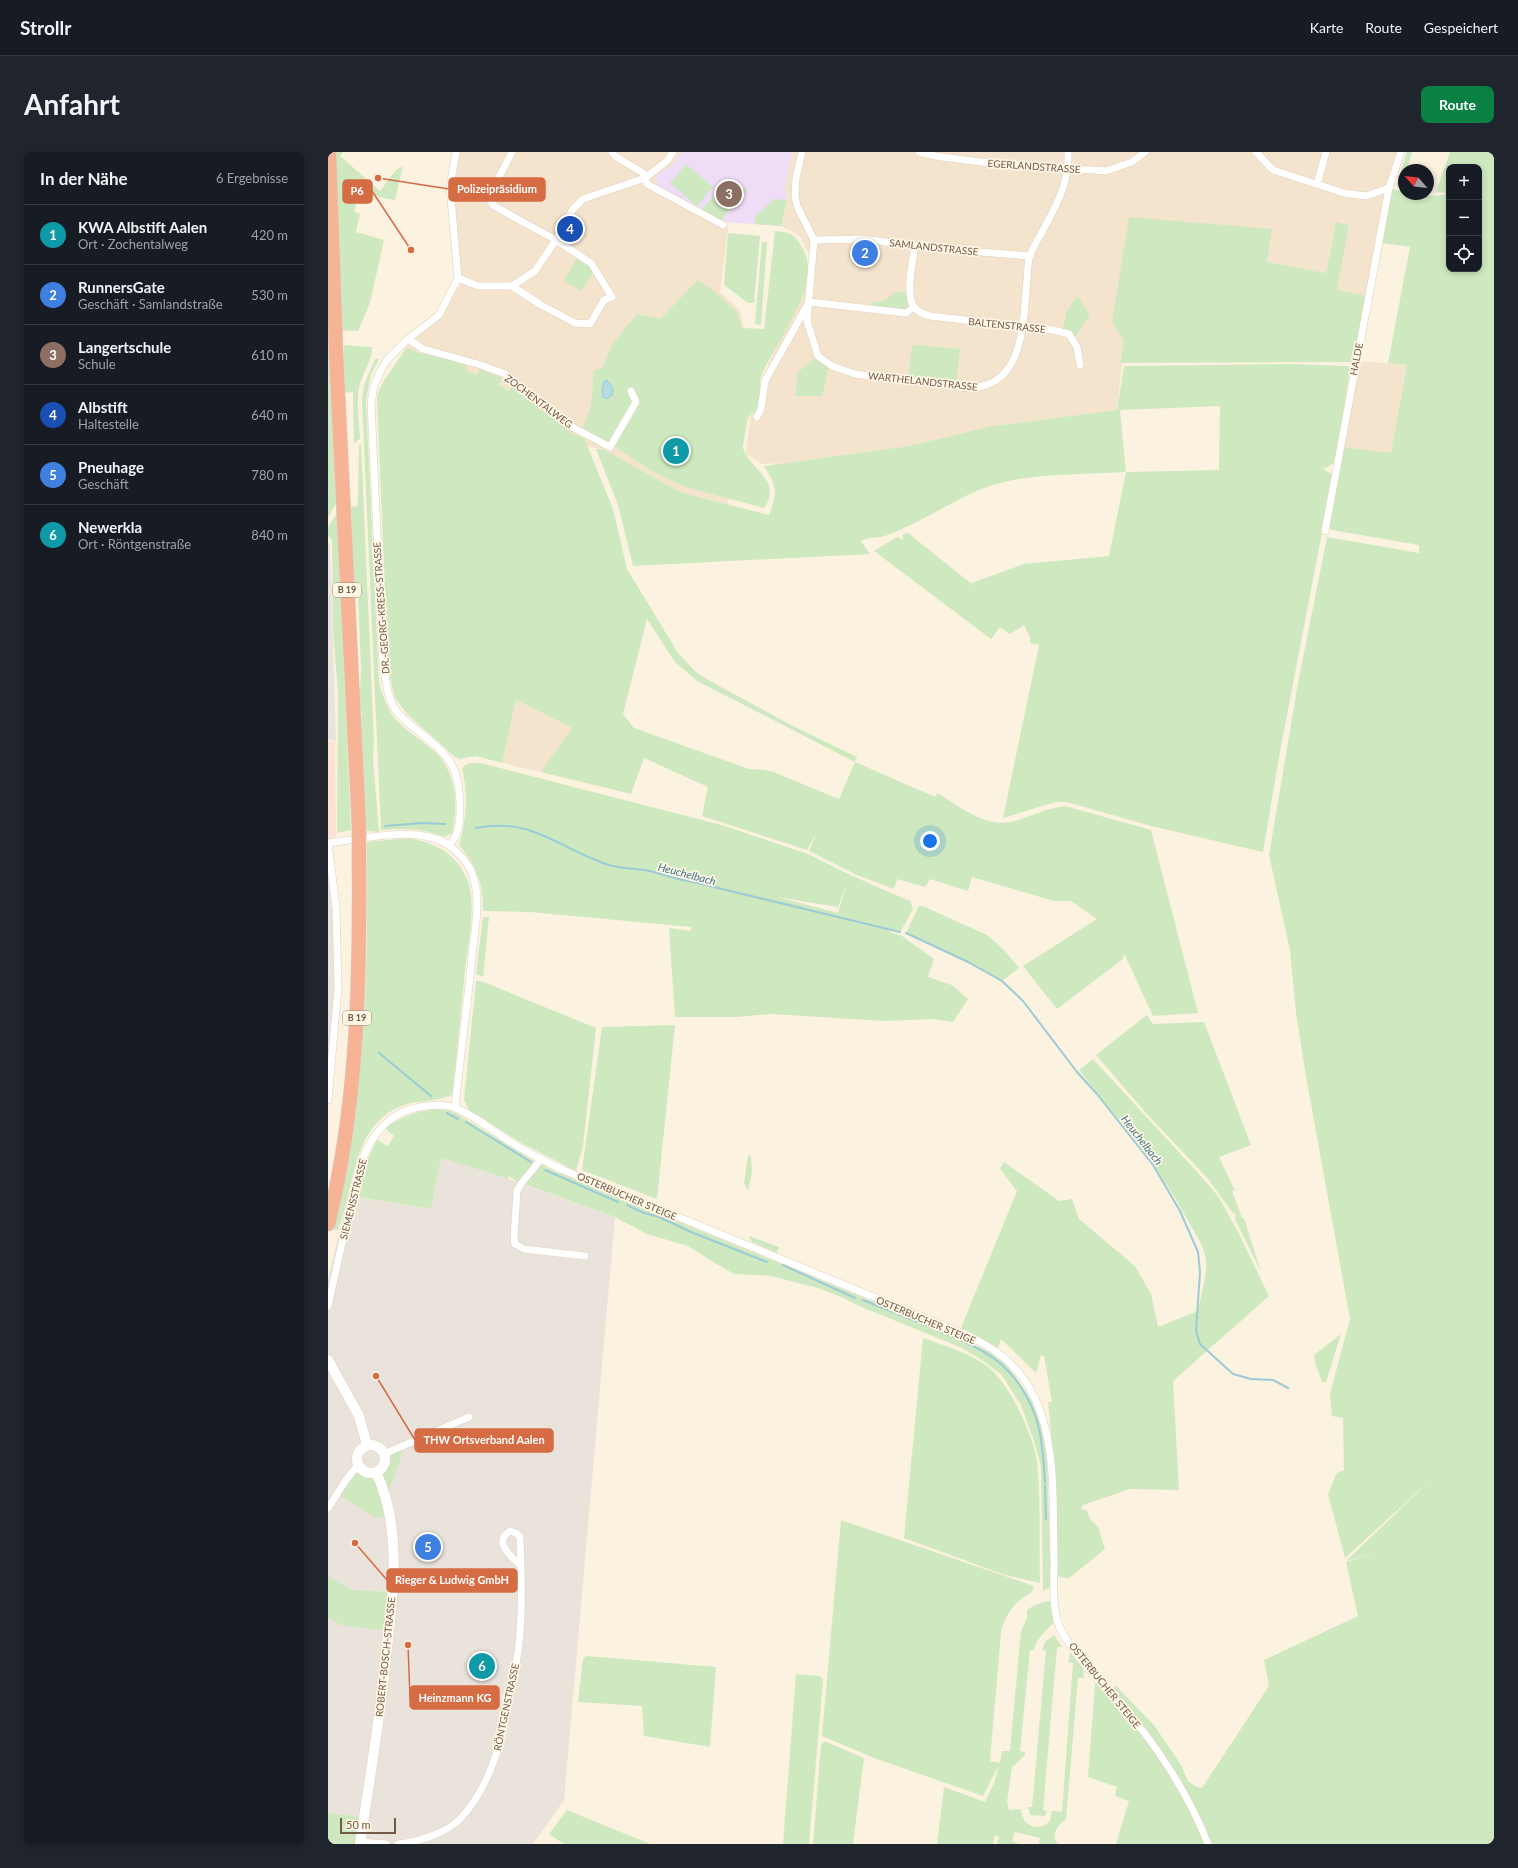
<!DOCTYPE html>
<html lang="de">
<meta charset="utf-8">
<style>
:root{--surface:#171b24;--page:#20242c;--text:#f1f3f6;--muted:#9ea1a6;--line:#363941;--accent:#0b8043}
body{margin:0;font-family:Lato,sans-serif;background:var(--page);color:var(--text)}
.controls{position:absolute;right:12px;top:12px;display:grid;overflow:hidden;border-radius:8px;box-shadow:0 2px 6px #0003}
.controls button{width:36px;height:36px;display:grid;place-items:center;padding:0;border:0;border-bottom:1px solid var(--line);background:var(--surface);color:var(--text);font:20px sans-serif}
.compass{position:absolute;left:1070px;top:12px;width:36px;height:36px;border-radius:50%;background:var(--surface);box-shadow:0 2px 6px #0003;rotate:298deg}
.scale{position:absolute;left:12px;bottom:10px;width:56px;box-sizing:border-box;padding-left:4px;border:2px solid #735947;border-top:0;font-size:11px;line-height:14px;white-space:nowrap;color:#735947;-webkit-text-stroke:3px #fff6e6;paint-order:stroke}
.you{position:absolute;left:602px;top:689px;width:14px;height:14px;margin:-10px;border:3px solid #fff;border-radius:50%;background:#1a73e8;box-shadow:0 0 0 6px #1a73e833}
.badge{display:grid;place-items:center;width:26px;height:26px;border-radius:50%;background:var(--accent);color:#fff;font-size:13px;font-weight:700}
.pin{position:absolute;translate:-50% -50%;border:2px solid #fff;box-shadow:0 1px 4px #0006}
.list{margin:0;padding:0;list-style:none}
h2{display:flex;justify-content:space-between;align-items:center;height:52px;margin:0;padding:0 16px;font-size:17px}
h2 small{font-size:13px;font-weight:400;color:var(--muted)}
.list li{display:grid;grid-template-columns:26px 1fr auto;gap:12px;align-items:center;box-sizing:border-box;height:60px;padding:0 16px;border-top:1px solid var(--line)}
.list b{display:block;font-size:15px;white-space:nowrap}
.list p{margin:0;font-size:13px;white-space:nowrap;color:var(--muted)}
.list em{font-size:13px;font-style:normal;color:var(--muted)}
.icon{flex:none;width:22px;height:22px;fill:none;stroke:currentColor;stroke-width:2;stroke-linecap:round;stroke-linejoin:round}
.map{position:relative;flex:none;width:1166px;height:1692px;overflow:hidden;border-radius:8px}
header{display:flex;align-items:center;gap:24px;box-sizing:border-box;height:56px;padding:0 20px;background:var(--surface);border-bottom:1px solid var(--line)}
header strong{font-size:19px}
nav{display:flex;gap:22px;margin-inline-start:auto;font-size:14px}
.intro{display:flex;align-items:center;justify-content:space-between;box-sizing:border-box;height:96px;padding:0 24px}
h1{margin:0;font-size:28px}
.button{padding:10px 18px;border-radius:8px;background:var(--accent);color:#fff;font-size:14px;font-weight:700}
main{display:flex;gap:24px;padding:0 24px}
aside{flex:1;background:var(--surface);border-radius:8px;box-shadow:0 2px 6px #0003}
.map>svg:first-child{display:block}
.residential{fill:#f4e4ce}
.commercial{fill:#fde1d3}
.industrial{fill:#eae3dc}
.education{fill:#efddf8}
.green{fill:#cee9bf;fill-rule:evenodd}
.water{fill:#b5dce5;stroke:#9bcbd7}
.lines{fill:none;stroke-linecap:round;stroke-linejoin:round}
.stream{stroke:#9bcbd7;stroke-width:2}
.street-casing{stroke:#e0cfbc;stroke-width:8}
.secondary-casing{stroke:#e5d0ba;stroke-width:11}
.highway-casing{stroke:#dbd4cf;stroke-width:15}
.street{stroke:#fff;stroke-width:7}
.secondary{stroke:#fff;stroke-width:10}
.highway{stroke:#f7b396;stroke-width:14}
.highway-bridge-casing{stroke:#dbd4cf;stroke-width:15;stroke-linecap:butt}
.highway-bridge{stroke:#f7b396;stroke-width:14}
.labels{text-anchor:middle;stroke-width:3.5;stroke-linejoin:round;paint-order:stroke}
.shield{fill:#fff6e6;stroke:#9d8877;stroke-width:1}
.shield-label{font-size:9px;font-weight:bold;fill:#735947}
.street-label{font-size:10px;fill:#735947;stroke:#fff6e6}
.water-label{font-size:11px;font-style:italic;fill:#417886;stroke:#fff6e6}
.leader{fill:none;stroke:#d66c44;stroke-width:1.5}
.callout-dot{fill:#d66c44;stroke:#fff6e6;stroke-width:1.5}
.callout{fill:#d66c44;stroke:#d66c44;stroke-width:1.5}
.callout-label{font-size:11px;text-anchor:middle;font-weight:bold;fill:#fff}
</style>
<header>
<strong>Strollr</strong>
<nav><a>Karte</a><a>Route</a><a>Gespeichert</a></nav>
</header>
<div class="intro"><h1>Anfahrt</h1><a class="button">Route</a></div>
<main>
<aside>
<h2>In der Nähe<small>6 Ergebnisse</small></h2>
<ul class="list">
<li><span class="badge" style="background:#0f9aa8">1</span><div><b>KWA Albstift Aalen</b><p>Ort · Zochentalweg</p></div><em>420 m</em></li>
<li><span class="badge" style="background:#3f7fe0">2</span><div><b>RunnersGate</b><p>Geschäft · Samlandstraße</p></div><em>530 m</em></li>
<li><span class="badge" style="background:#8d6e63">3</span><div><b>Langertschule</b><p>Schule</p></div><em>610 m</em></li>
<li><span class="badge" style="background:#1a4fb4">4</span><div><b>Albstift</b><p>Haltestelle</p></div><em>640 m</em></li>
<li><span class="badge" style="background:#3f7fe0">5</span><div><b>Pneuhage</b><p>Geschäft</p></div><em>780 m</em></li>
<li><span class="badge" style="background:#0f9aa8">6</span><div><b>Newerkla</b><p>Ort · Röntgenstraße</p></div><em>840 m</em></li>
</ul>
</aside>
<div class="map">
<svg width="1166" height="1692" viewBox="0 0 1166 1692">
<rect width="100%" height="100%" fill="#fcf2e0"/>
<!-- residential -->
<g class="residential">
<polygon points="131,0 354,0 344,13 329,24 373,58 400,76 392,140 412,158 415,173 416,183 400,352 352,340 275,297 252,294 171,231 139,219 96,210 75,197 112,166 134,130 125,39"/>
<polygon points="464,0 1075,0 1062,37 1042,145 1009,138 1021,73 1008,70 998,121 938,110 944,77 784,170 796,189 792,211 794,211 789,258 664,274 581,294 457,311 434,312 418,302 422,267 434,226 485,116 481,102 471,83 453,74 459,48 456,36"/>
<polygon points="1030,209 1079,213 1063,302 1015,295"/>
<polygon points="188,548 244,576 235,592 213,620 174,611"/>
</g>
<!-- commercial -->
<polygon class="commercial" points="0,590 7,590 8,686 0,687"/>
<!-- industrial -->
<g class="industrial">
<polygon points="0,391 2,394 8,589 0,588"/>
<polygon points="0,718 11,833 0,931"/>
<polygon points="113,1006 181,1027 287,1065 236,1648 205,1692 0,1692 0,1127 20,1044 103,1057"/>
</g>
<!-- education -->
<polygon class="education" points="354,0 464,0 457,36 459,48 453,74 396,70 329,34 328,24 344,13"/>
<!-- green -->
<g class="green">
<polygon points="4,0 15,0 12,4 52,39 68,18 75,14 67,48 31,41 26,60 32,62 28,80 56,88 42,151 30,179 10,178"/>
<polygon points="1079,0 1084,0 1079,18 1076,18 1074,35 1068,34"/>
<polygon points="1122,0 1166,0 1166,1692 788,1692 801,1649 787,1644 789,1635 760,1625 767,1532 768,1530 780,1538 788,1534 826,1573 853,1613 860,1629 869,1635 874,1636 941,1534 936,1508 1030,1464 1018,1410 1050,1400 1018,1409 1106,1325 1017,1406 1000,1342 1009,1321 1016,1318 1015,1266 1004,1264 1002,1242 1022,1167 978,924 968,861 962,798 941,703 970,531 999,385 1091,401 1091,393 1009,379 1002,377 1001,370 1015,295 1063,301 1079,213 1060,211 1082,95 1054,91 1063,37 1076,39 1076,42 1105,44 1121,42 1121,117 1151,117 1151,15 1121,15 1121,41 1108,40"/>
<polygon points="358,12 385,35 369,54 342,31"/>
<polygon points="396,33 407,36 420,37 400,59 394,69 373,58"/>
<polygon points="446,47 459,48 453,74 426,72 427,65"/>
<polygon points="801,65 944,77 939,110 998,121 1008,70 1021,73 1009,138 1039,144 1026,210 792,211 796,189 784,170"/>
<path d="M447,79C464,81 466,81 475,97C496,133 446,191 433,225C430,234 434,246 430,255C428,259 423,262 420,266C419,269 415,293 415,296C421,316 456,330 436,356L357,335L329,322L285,294L254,279L263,253L266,218L274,217L285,191L309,162L332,167L370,128L387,140L409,160L414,176L436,177Z"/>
<polygon points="400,81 432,84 426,151 420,151 396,133"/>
<polygon points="434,90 439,90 433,173 427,172"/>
<polygon points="249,105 261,112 266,119 254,139 236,129"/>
<polygon points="567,140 579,141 579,146 583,154 578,159 542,156 543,150 556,149"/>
<polygon points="749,144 762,163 747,185 735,178 738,161"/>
<polygon points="0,193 1,193 8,352 0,365"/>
<path d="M16,193L44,195C44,210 34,221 31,236C28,252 31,269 32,286L26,292L25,240L14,241Z"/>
<polygon points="584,193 632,197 628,232 580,227"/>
<path d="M80,196L88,200L138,212L139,219L149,223L151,217L174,226L171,232L181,239L185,232L245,282L256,286L285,357L299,417L350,501L368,520L380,528L463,573L529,605L527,610L607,645L609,641C633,655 658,677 687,669C704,664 719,656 737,654L823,678L870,861L825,864L796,801L795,807L729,857L695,814L769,767L743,749H726L644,725L640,739L602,727L597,735L569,727L566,737L529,723L481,699L489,680L479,698L374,664L380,635L316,606L303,642L213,620L244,576L188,548L174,611L148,604L132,607L127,605L79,562L67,546L60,517L49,245C54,228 61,222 70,208C74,203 75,200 80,196ZM319,467L347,510L369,529L527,610L511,647L443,619L421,617L306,576L295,562Z"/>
<polygon points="488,205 501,215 494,244 467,244 470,220"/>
<path d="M47,207H51L43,222L38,248L51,531C55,544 59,558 69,569C80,580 93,588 105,598C128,618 131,652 124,681L117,685C92,676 79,676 53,678L34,248L36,233Z"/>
<path d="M964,212L1018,214L1022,215V218L1007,310L1000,315L994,316L1005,323L951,605L935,700L823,674L739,650H728L675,666L711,493L702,491V485L696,473L682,482L672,475L663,487L546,399L569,385L575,388V382L580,381L655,441L643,431L696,412L781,404L798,320C750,323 698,320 653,337C626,348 602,365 576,376C569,379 561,383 553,385C545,386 540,385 533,389L542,402L305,414L290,353L268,297H275L352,340L441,363C450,340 449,335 436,314L581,294L664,274L789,258L796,214ZM892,254L891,318L798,320L792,258Z"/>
<polygon points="33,292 46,589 45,607 51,680 39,679 32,575 34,562 31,555 33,518 30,443 25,435 23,355 29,354 30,347 31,293"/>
<polygon points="9,361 23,678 9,681 10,540 5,480 4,388 0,384 0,375"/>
<path d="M141,611H153L397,674L480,702L522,723L582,749L585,757L573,779L558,776L562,780L574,784L606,807L600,825L624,833L640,847L625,870L603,867L558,869L443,862L409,865H347L341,776L363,779V775L202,760L155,759C155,730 149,715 131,693C139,667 140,642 134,616ZM519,731L510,761L449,745L510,755Z"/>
<path d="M82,686C110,692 127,701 139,727C149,750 140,793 137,818C133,860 129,901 124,943C106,951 86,947 69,956C24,977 26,1037 10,1078H5C17,1021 28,964 33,906C40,834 39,762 39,690Z"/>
<polygon points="591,754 595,754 659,783 676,798 691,816 674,829 639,810 578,781"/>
<polygon points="155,765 161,765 155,825 148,822"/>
<polygon points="148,829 153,829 268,876 255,994 248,1019 195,992 141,958 136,948"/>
<polygon points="819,863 825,872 876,870 923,993 891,1005 907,1039 904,1039 914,1066 916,1066 933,1120 907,1067 908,1063 904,1060 881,1028 819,962 768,903"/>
<polygon points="347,873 329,1047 254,1018 274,875"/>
<path d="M765,907L870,1021L890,1044L910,1080L941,1144L845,1229L851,1338L802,1337L755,1353L753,1357L759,1359L762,1367L770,1375L777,1397L740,1427L730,1424L728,1334L720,1250H724L716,1204L713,1203L708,1221L673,1187L670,1196L633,1176L689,1039L672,1017L676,1010L731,1049L744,1047L751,1067L807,1114L823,1142L830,1175L870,1159C873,1142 881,1120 877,1103C874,1090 865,1078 859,1067C829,1012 790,967 751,918Z"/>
<path d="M108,957L123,959L131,963L204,1008L226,1019L617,1179L663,1201L677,1212L688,1225L703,1248L716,1281L719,1305L723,1435L715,1439L713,1314L706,1289L693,1253L673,1222L652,1207L632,1195L531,1154L513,1145L493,1137L443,1124L406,1122L385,1110L360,1094L319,1082L287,1065L188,1029L180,1023L181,1027L113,1006L103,1057L29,1045L35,1017L49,988L60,994L66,984L57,976C76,964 86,960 108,957Z"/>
<polygon points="423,1003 424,1020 420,1039 416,1031 420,1004"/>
<polygon points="421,1084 451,1095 449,1101 424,1090"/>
<polygon points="1013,1182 998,1230 994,1230 987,1211 986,1203"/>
<path d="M595,1186C615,1193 638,1200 656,1212C680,1227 705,1282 709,1309C713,1349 711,1391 712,1431L677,1423L576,1386Z"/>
<polygon points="74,1296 72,1309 58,1346 61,1363 48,1366 9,1342 30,1313 38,1320 48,1320 55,1313 56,1302"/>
<path d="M513,1368L706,1434L704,1440C686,1450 678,1461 673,1480L662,1609L672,1611L674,1599H682L693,1479L699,1466V1458C707,1452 714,1450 724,1449L727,1469C718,1479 709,1485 706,1498H702L692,1599L697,1600V1603L684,1615L679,1650L681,1658L693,1657C693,1673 710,1681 722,1669L724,1659L734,1660L745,1511L740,1510L743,1499L755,1515L756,1526H750L738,1667C730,1673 722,1682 730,1692H711L712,1686L687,1680L684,1689L691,1692H669L671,1685L667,1683L665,1692H609L616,1635L657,1650L666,1631L671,1613L655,1644L546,1606L494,1584Z"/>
<polygon points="0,1424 24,1438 62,1440 58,1479 13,1473 0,1465"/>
<polygon points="726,1483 734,1495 729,1495 715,1658 719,1659 717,1664 702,1663 700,1655 704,1655 718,1499 714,1498 717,1490"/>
<polygon points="259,1504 388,1515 382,1595 316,1584 314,1554 250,1550 255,1506"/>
<polygon points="468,1522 492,1524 495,1528 481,1692 455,1692"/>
<polygon points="496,1589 536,1606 525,1692 485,1692 493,1593"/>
<polygon points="239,1658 322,1692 236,1692 221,1682"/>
<polygon points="0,1661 33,1665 29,1692 0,1692"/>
</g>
<!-- water -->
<polygon class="water" points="279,228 285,236 284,243 279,247 275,245 274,239 276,229"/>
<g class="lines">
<!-- stream -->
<g class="stream">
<polyline points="57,674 94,671 117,672"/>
<path d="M148,676C202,665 228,694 275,711C289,717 302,716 317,718C333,721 344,727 361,729L572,780"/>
<polyline points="578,781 640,810 674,829 695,849 749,920 769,942 825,1013 852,1059 870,1100 872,1120 868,1179 872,1192 905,1222 923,1227 945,1228 960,1236"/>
<polyline points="51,901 103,944"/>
<polyline points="119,961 130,967"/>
<polyline points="138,970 203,1010"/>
<polyline points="217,1018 290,1050"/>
<polyline points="299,1053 316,1061 331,1065 363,1080 439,1110"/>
<polyline points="455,1113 527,1146"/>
<path d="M535,1148C562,1159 588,1169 614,1180C633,1188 652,1196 668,1208C688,1223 704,1249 710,1273C715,1292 716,1311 717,1331"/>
<polyline points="717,1334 718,1367"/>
</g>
<defs>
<g id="street">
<polyline points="184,0 169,29 162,48 166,54 228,88 263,111 284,145 276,148 262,172 247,171 213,153 184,134"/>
<polyline points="284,0 287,4 315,21 319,32 395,73"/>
<path d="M474,0L468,26L467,44L469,54L486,88L479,169L490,204L504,214L527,222L641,236C697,235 695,169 699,128C700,121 699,111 702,104C704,97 709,89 713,82C728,53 741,34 740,0"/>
<polyline points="591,0 607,4 652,10 778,19 804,10 817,0"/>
<polyline points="928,0 945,18 1016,41 1038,44 1061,36"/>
<polyline points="989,32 998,0"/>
<polyline points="486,88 535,87 602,96 702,104"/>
<path d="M587,93C585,108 577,143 586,155C589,160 596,162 602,164L725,178L741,182L749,195L752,213"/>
<polyline points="130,126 150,134 184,134 207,119 228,88 245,57 255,47 317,26 340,8 345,0"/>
<polyline points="80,187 95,197 153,213 177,222 246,276 282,295 308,250 303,239"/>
<polyline points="429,265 433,257 437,229 481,150 578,161 586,155"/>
<polyline points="997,379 1061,36 1073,0"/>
<path d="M121,693C131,683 132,670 132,656C132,613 121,604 89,578C81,572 73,566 67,557C59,546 58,527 55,514L43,251L46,234L52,220L59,208L80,187L111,163L130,126L122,35L128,0"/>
<path d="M0,948L10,836L8,755L0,691C34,687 72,677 105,686C122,690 142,710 146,727C153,752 146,780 144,805C139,856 132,906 127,956"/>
<path d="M212,1007C206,1019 194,1027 189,1039L186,1087L187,1092L196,1097L257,1104"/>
<path d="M0,1154L30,1019C42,984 60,957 100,954C109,953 120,953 127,956C146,963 163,977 179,988C196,999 214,1008 233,1017L641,1184C650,1189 659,1193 667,1199C734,1244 724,1338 726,1408C726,1428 724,1452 730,1471C739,1496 774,1532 792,1552C828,1591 861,1643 880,1692"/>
<polyline points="56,1302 141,1265"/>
<polyline points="0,1356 18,1328 30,1313"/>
<polyline points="32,1690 58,1692"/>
<path d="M70,1692C88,1691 121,1680 133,1666C166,1630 175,1581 184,1535C186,1520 190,1505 191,1491C195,1456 193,1419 192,1385L188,1381L182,1379C164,1390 184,1405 193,1414"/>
</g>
<g id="secondary">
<polyline points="0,1208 31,1264 39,1293"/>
<circle cx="43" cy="1307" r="14"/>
<path d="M32,1692C41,1630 52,1568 58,1505C65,1445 75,1377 48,1320"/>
</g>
<g id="highway">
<polyline points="1,0 8,201 31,675"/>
<path d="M0,1072C30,952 32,827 31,704"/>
</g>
</defs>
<!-- street casing -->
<use href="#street" class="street-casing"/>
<!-- secondary casing -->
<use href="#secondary" class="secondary-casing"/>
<!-- highway casing -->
<use href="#highway" class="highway-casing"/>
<!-- street -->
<use href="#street" class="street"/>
<!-- secondary -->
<use href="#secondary" class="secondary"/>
<!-- highway -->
<use href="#highway" class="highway"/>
<defs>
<polyline id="highway-bridge" points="31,675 31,704"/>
</defs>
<!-- highway-bridge casing -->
<use href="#highway-bridge" class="highway-bridge-casing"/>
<!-- highway-bridge -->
<use href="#highway-bridge" class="highway-bridge"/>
</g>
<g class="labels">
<!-- shield labels -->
<g class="shield">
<rect x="5" y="431" width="28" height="14" rx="3"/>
<rect x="15" y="859" width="28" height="14" rx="3"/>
</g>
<g class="shield-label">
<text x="19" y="441">B 19</text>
<text x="29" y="869">B 19</text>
</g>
<!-- street labels -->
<g class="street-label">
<text transform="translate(706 14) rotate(4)" y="4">EGERLANDSTRASSE</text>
<text transform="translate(606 95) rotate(6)" y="4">SAMLANDSTRASSE</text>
<text transform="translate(679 173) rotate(6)" y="4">BALTENSTRASSE</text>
<text transform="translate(1028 207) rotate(-79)" y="4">HALDE</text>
<text transform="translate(595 229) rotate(6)" y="4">WARTHELANDSTRASSE</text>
<text transform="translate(211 249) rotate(37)" y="4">ZOCHENTALWEG</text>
<text transform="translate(53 456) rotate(-94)" y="4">DR.-GEORG-KRESS-STRASSE</text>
<text transform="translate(299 1044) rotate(23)" y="4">OSTERBUCHER STEIGE</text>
<text transform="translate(25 1047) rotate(-76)" y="4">SIEMENSSTRASSE</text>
<text transform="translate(598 1168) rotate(23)" y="4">OSTERBUCHER STEIGE</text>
<text transform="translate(57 1505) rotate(-84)" y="4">ROBERT-BOSCH-STRASSE</text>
<text transform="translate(777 1533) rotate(51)" y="4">OSTERBUCHER STEIGE</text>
<text transform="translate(178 1555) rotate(-78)" y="4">RÖNTGENSTRASSE</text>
</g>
<!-- water labels -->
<g class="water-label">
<text transform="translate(359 722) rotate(15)" y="4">Heuchelbach</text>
<text transform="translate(814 988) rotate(52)" y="4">Heuchelbach</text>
</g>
</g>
<!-- callouts -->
<path class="leader" d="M50 26L121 37M83 98L44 39M48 1224L87 1288M27 1391L59 1428M80 1493L82 1546"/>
<g class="callout-dot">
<circle cx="50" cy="26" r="4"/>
<circle cx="83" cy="98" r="4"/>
<circle cx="48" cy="1224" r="4"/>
<circle cx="27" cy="1391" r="4"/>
<circle cx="80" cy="1493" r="4"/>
</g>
<g class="callout">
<rect x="121" y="26" width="96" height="23" rx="4"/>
<rect x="15" y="28" width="29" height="23" rx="4"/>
<rect x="87" y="1277" width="138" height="23" rx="4"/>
<rect x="59" y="1417" width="130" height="23" rx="4"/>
<rect x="82" y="1534" width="89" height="23" rx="4"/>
</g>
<g class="callout-label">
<text x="169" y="41">Polizeipräsidium</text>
<text x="29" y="43">P6</text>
<text x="156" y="1292">THW Ortsverband Aalen</text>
<text x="124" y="1432">Rieger &amp; Ludwig GmbH</text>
<text x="127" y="1550">Heinzmann KG</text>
</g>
</svg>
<div class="controls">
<button>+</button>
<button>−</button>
<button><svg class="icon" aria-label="locate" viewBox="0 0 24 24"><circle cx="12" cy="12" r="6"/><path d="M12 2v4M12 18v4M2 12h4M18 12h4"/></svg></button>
</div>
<svg class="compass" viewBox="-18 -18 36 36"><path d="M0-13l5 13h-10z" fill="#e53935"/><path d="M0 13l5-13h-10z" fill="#9ea1a6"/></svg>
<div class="scale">50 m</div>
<div class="you"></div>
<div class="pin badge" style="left:348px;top:299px;background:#0f9aa8">1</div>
<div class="pin badge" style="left:537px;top:101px;background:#3f7fe0">2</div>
<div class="pin badge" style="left:401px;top:42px;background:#8d6e63">3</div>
<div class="pin badge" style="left:242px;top:77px;background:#1a4fb4">4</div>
<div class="pin badge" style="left:100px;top:1395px;background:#3f7fe0">5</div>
<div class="pin badge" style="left:154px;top:1514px;background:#0f9aa8">6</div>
</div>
</main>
